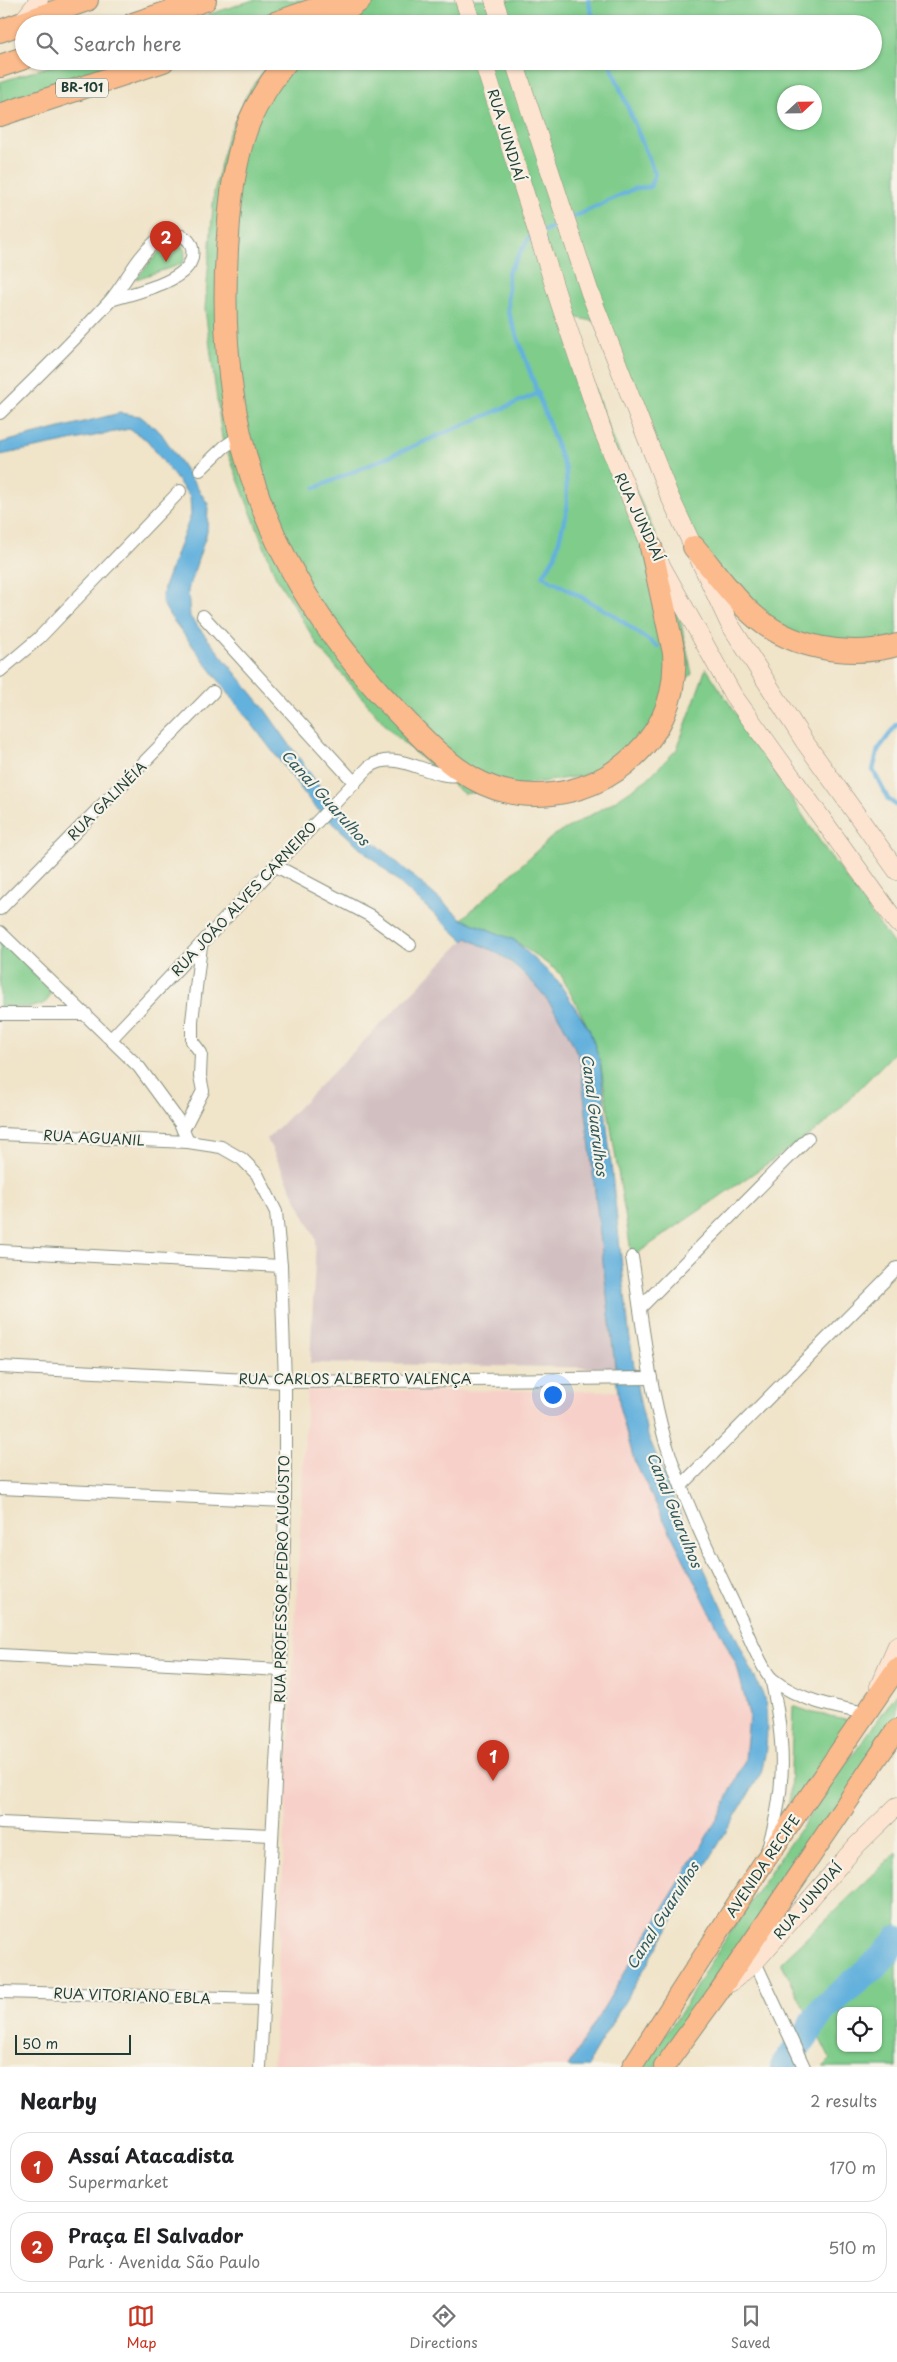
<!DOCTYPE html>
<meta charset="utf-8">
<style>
:root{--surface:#fff;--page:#f2f2f2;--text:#202124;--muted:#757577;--line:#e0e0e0;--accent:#c8321e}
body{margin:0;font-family:"Playpen Sans",sans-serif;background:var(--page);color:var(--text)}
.controls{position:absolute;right:15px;bottom:15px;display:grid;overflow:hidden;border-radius:10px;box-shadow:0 1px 4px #0004}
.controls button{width:45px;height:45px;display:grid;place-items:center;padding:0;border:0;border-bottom:1px solid var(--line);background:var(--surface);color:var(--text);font:25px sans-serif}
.compass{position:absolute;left:777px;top:85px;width:45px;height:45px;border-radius:50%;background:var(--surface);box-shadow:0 1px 4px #0004;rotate:68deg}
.scale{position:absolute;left:15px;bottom:12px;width:116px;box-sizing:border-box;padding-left:5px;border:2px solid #1f3d34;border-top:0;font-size:14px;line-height:18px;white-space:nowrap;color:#1f3d34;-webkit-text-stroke:4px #f7f3e8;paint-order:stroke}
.you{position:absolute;left:552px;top:1394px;width:18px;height:18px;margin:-12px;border:4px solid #fff;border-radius:50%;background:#1a73e8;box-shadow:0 0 0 8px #1a73e833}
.badge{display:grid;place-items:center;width:32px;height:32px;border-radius:50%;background:var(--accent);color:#fff;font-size:16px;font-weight:700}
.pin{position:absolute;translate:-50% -41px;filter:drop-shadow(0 1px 2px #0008)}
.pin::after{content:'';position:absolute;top:26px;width:18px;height:15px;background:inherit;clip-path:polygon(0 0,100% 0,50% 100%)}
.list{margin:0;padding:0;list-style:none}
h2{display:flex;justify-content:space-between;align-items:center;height:65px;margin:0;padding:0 20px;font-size:21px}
h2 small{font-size:16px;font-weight:400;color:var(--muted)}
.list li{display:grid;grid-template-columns:32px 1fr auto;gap:15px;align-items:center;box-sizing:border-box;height:70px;margin:0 10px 10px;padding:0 10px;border:1px solid var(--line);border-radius:20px}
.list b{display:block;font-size:19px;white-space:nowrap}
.list p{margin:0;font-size:16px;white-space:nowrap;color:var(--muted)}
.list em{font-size:16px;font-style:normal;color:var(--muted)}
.icon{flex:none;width:28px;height:28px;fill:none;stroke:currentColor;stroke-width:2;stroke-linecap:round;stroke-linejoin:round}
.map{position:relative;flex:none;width:897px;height:2067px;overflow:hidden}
.search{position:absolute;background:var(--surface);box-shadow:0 1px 4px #0004;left:15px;right:15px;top:15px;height:55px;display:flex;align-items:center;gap:12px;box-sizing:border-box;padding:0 18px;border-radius:28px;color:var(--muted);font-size:19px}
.sheet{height:225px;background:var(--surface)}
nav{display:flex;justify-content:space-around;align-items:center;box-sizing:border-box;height:70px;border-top:1px solid var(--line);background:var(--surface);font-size:14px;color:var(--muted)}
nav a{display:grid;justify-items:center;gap:2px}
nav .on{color:var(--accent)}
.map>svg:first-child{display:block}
.built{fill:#f7d1c9}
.industrial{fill:#d2bfc1}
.green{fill:#7fcc8b;stroke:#4f8460;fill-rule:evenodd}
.water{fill:#64b1dd;stroke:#427788}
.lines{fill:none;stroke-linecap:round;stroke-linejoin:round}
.stream{stroke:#64b1dd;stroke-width:4.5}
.river{stroke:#64b1dd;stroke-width:28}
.street-casing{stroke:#88907e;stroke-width:14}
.secondary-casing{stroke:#88907e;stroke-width:19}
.primary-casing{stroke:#88907e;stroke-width:22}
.highway-casing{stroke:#88907e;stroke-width:24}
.street{stroke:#fff;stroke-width:12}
.secondary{stroke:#fde4d1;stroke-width:18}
.primary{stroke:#fbbb8c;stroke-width:20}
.highway{stroke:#fbbb8c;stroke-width:22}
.labels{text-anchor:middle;stroke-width:4.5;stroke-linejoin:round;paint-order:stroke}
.shield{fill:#f7f3e8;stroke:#60746a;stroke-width:1}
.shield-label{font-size:12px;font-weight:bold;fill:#1f3d34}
.street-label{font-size:14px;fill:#1f3d34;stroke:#f7f3e8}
.water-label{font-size:15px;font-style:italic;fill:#305a5e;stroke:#f7f3e8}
</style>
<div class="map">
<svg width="897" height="2067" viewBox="0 0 897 2067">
<rect width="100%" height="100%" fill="#f7f3e8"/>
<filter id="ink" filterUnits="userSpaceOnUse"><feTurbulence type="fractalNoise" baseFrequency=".02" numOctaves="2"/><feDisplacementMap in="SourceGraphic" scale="10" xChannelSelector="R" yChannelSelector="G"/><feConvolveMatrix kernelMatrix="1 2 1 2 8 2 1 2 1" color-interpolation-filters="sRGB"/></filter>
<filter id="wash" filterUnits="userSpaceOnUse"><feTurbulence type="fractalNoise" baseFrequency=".0096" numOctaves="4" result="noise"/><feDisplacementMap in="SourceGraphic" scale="20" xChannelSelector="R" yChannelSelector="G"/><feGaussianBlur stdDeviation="1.12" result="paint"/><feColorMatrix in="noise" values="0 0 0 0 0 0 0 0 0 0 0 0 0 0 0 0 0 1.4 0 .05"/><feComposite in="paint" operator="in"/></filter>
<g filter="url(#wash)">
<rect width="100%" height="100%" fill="#f0e4c9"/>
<!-- built -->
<polygon class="built" points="307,1390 618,1391 620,1410 737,1666 749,1715 745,1760 719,1816 568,2067 273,2067"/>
<!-- industrial -->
<polygon class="industrial" points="467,937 504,958 530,980 553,1005 569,1035 580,1060 615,1368 310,1363 316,1239 267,1139"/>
<!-- green -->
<g class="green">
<polygon points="253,0 319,0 247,24 180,24"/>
<path d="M347,0H897V645L786,635L694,545L598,322L568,316L609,429L655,534L675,595L692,674L665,699L640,744L615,761L581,776L464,794L393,734L319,647L276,577L222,438L205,309L214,193L227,138L246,96L270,61H873V24H302ZM784,92H814V122H784Z"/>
<polygon points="66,61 134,61 0,106 0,82"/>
<path d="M175,242C186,245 187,255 182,264L136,279L165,245Z"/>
<polygon points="706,668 823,846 897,949 897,1050 825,1124 632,1257 600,1061 589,1029 560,973 514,940 462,919 553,836 607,806 646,780 677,749"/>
<path d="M0,938L50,988C54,1014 15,1006 0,1006Z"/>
<polygon points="897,1693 897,1727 655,2067 643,2067 682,2011 708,1966 785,1850"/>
<polygon points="793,1706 813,1713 857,1721 779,1837 790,1797"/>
<path d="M897,1852V2067H822L830,2059L781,1962ZM841,2011H878V2048H841Z"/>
</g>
<!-- water -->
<path class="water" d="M120,413L140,416L161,433L208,504L207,532L188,590L190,617L263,707L324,793L358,828L462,919L514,940L558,981L589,1029L600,1061L629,1332L638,1393L647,1433L694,1547L765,1699C768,1725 768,1747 761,1773L591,2058L589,2067H568L719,1816L745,1760L749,1715L737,1666L634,1460L620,1410L580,1060C563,1019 542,985 505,958C494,950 479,945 467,938L464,941L314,806L170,616L162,602L164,587L191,515L190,497L147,440L129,429L0,455V443Z"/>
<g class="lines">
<!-- stream -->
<g class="stream">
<polyline points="588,0 595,24"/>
<polyline points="569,219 636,188 650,187 655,174 609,61"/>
<polyline points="542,232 562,222"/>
<polyline points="535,235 529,238 508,273 508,311 566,471 567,509 555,556 543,576 612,614 658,647"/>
<polyline points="315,488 539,393"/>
<polyline points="897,724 878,750 873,770 888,799 897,806"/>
</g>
<!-- river -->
<polyline class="river" points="784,2067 823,2009 878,1962 897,1940"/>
</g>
</g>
<g filter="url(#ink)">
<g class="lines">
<defs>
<g id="street">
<path d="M0,413C37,377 75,340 110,301C126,282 136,258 156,241C171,229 196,234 192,257C188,282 132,293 111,300"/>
<polyline points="200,470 224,447 240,436"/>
<polyline points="203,616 355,783"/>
<polyline points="0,671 39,638 180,491"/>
<polyline points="276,866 369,915 410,945"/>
<polyline points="0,909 213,692"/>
<polyline points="0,932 139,1067 180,1123 188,1142"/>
<polyline points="0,1014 86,1014"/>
<path d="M111,1039L369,767C399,746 431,783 464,774"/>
<polyline points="183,1130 203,1091 200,1076 201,1053 192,1041 192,1021 201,946"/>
<polyline points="0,1134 188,1142 221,1147 242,1159 257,1174 276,1212 281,1266 285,1382 285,1501 281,1670 260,2067"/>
<polyline points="0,1251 281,1266"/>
<path d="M632,1257C642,1318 648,1380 665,1440C683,1500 712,1558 739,1615C746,1629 762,1670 772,1679C798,1700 836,1708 868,1713"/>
<polyline points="641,1307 808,1138"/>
<polyline points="0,1367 285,1382 651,1378"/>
<polyline points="681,1486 897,1268"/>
<polyline points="0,1488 285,1501"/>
<polyline points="0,1655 281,1670"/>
<polyline points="0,1823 272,1835"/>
<path d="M768,1848C787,1785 785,1742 771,1678"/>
<polyline points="755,1962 804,2067"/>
<polyline points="0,1992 264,1999"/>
</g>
<g id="secondary">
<polyline points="464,0 472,24"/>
<polyline points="494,0 502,24"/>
<polyline points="22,22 39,0"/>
<polyline points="483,61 560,304 602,429 651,547 733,695 897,923"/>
<polyline points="514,61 590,293 669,495 729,623 804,741 897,871"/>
<polyline points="879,1686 897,1645"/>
<polyline points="730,1983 755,1962 857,1845 897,1806"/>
</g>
<g id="primary">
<polyline points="632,2067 762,1865 897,1668"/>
<polyline points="664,2067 718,1993 897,1729"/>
</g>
<g id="highway">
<polyline points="133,24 205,0"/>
<polyline points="272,24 342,0"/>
<polyline points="327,24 360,0"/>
<polyline points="0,31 87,0"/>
<path d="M287,61C269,83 254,106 245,133C234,166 230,201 228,236C221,324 228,414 259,498C290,582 340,654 403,718C424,740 447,764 474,779C522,806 583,797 625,764C660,736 677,698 674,653L651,547"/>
<polyline points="0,66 24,58"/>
<polyline points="0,115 163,61"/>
<path d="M694,547C713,569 730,594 752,614C789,648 849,659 897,645"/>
</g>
</defs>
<!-- street casing -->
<use href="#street" class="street-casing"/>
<!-- secondary casing -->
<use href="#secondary" class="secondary-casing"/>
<!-- primary casing -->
<use href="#primary" class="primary-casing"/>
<!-- highway casing -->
<use href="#highway" class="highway-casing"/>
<!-- street -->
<use href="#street" class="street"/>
<!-- secondary -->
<use href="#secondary" class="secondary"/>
<!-- primary -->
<use href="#primary" class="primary"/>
<!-- highway -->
<use href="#highway" class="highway"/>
</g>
</g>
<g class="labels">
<!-- shield labels -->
<rect class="shield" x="56" y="78.5" width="52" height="19" rx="4"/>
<g class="shield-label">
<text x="82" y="92">BR-101</text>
</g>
<!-- street labels -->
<g class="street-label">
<text transform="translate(506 135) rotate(73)" y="5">RUA JUNDIAÍ</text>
<text transform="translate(639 517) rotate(65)" y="5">RUA JUNDIAÍ</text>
<text transform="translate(107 801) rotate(-45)" y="5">RUA GALINÉIA</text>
<text transform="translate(244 899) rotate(-47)" y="5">RUA JOÃO ALVES CARNEIRO</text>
<text transform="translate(94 1138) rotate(3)" y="5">RUA AGUANIL</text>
<text x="355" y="1384">RUA CARLOS ALBERTO VALENÇA</text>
<text transform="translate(282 1579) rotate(-89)" y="5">RUA PROFESSOR PEDRO AUGUSTO</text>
<text transform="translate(763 1866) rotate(-56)" y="5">AVENIDA RECIFE</text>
<text transform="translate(808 1901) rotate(-49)" y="5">RUA JUNDIAÍ</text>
<text transform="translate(132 1996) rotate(2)" y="5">RUA VITORIANO EBLA</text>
</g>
<!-- water labels -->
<g class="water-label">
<text transform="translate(325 798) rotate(48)" y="5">Canal Guarulhos</text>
<text transform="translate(594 1115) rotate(83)" y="5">Canal Guarulhos</text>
<text transform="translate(674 1510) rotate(68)" y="5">Canal Guarulhos</text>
<text transform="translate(663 1916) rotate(-58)" y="5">Canal Guarulhos</text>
</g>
</g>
</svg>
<div class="controls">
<button><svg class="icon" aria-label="locate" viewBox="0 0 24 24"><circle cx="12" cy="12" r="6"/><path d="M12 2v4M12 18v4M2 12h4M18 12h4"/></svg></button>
</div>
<svg class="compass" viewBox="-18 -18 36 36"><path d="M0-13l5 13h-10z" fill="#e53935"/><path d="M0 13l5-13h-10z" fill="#757577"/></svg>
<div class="scale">50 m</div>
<div class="you"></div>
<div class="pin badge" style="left:493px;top:1781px">1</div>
<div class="pin badge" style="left:166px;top:262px">2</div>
<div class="search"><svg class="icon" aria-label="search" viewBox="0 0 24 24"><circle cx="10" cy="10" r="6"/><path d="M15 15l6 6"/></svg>Search here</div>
</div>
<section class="sheet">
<h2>Nearby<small>2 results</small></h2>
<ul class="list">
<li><span class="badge">1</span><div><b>Assaí Atacadista</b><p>Supermarket</p></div><em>170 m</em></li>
<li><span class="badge">2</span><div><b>Praça El Salvador</b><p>Park · Avenida São Paulo</p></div><em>510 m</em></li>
</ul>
</section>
<nav>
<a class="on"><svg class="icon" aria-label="map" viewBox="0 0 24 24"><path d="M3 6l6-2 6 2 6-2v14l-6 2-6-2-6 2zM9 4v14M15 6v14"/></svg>Map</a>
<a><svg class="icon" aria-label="directions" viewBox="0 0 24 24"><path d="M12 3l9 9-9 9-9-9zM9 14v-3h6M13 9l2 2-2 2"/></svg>Directions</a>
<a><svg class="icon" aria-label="saved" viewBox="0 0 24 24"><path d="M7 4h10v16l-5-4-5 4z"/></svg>Saved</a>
</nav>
